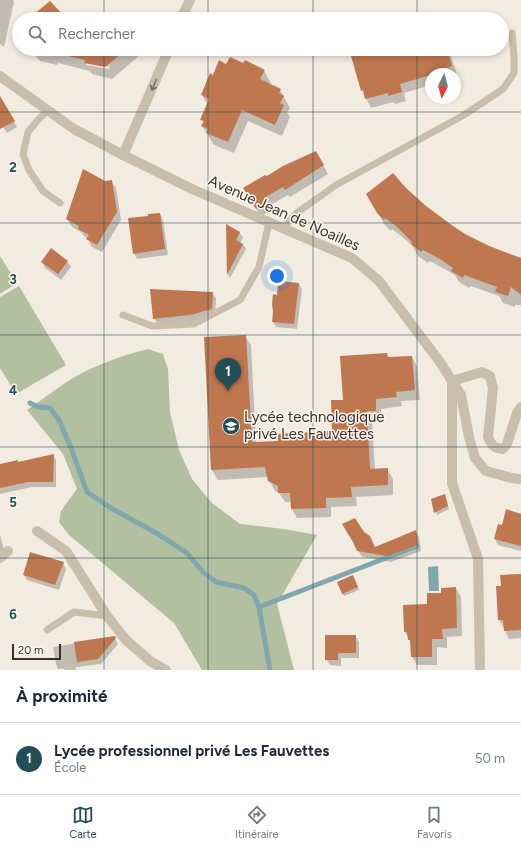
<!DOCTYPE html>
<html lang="fr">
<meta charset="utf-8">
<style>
:root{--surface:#fff;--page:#f2f2f3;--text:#1f2937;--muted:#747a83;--line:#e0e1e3;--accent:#224e57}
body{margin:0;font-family:Figtree,sans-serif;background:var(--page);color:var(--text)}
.compass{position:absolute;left:425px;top:68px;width:36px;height:36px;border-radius:50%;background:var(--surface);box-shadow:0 2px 6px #0003;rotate:186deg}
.scale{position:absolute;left:12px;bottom:10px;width:49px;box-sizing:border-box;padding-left:4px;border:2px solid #38302a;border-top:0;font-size:11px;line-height:14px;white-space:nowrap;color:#38302a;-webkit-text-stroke:3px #f9f5ec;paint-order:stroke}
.you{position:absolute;left:277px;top:276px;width:14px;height:14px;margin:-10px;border:3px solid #fff;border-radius:50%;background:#1a73e8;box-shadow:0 0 0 6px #1a73e833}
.badge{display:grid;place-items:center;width:26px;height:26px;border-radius:50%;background:var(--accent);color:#fff;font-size:13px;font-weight:700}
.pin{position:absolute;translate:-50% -33px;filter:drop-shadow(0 1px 2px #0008)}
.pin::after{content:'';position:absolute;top:21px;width:14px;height:12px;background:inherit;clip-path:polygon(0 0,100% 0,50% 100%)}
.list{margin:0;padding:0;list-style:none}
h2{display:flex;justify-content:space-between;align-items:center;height:52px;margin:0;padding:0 16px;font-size:17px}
h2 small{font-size:13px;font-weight:400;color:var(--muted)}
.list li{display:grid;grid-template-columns:26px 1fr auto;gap:12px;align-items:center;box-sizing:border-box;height:72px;padding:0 16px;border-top:1px solid var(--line)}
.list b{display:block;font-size:15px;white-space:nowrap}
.list p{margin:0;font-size:13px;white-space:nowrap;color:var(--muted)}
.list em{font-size:13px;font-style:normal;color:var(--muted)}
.icon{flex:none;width:22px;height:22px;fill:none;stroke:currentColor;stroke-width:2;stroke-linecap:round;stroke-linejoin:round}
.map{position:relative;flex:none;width:521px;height:670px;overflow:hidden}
.search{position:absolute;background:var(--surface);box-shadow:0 2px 6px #0003;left:12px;right:12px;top:12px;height:44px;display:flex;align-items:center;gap:10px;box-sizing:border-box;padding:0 14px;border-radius:22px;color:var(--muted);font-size:15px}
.sheet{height:124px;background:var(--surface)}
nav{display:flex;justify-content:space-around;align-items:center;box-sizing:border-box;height:56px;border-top:1px solid var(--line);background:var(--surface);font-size:11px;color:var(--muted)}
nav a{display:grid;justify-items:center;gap:2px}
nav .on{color:var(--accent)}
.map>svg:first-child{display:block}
.green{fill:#b2c0a0}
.water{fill:#80a7ad}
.shadow{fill:#0003;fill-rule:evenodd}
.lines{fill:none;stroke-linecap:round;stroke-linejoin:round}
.stream{stroke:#80a7ad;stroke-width:5}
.building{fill:#bf7750}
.lane{stroke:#c9bdac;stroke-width:7}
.street{stroke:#c9bdac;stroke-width:10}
.oneway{stroke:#796f64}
.grid{fill:none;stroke:#224e57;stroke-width:1;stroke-opacity:0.55}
.labels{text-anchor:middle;stroke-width:3;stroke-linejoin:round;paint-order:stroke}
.street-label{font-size:15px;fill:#38302a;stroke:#f9f5ec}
.poi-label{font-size:15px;fill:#38302a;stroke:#f9f5ec;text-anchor:start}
.grid-label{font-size:13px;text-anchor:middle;font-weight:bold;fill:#224e57;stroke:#f9f5ec;stroke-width:3;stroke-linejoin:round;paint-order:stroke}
</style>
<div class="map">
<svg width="521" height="670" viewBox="0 0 521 670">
<rect width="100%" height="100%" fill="#f2ebe0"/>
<!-- green -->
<g class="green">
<polygon points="0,256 17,283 0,294"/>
<polygon points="19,286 66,365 16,394 0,368 0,297"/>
<path d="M148,349L163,354L168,369L170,412L179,450L192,479L212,503L240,524L284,529L317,535L277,604L294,670H202L174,623L69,535L59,522L61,511L77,489L63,454L27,410C42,400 58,387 73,378C96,365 122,355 148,349Z"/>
</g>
<!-- water -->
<polygon class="water" points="438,566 439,591 429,591 428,567"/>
<!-- shadow -->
<g class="shadow">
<polygon points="0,0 13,0 14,2 4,47 0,44"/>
<polygon points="110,13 115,19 102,19"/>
<polygon points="61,14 81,19 29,19"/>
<polygon points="437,15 439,19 423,19"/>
<polygon points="19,27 19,35 16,30"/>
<path d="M29,49H138L141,54L112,79L92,74L90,71L58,63L57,65L40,61ZM86,62L110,67L109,69L86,65Z"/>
<polygon points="350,49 449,49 457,75 431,74 431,85 404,93 406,101 395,104 393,102 371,108 362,90"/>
<polygon points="227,65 264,71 271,83 269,85 280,90 290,108 287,113 290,117 282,136 248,121 234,153 214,145 202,126 204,124 201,119 207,104 202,95 213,76"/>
<polygon points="2,102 17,127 7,133 0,122 0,103"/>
<polygon points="316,152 328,174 290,197 288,195 269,206 268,212 261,217 244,188"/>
<polygon points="111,181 116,188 121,220 102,252 92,247 87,238 84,236 81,232 72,227 67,219 105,182"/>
<polygon points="406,189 426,207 453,227 476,241 521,259 521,305 515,305 515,307 503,303 499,296 471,286 469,288 459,282 455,275 430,261 428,263 418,256 413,247 406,240 392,229 391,231 384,224 367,194"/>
<polygon points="160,214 163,220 168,255 137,259 134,253"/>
<polygon points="227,226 240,233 243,238 240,243 243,244 246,249 230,278 228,274"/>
<polygon points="67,261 71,267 61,280 45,268 42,262"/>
<polygon points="299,284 302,289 297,329 276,327 273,322 278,296"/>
<polygon points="212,293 216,298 215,315 194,321 158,324 154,318"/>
<polygon points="245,336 251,345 256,443 279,442 333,432 344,401 388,358 412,357 417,366 420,400 401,401 402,406 381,409 381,420 372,421 375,470 387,469 393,479 393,495 356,497 357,506 331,507 331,517 297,518 292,509 292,502 285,502 279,493 275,491 269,480 268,477 218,480 212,470 205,338"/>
<polygon points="53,455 56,460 56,487 32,487 0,494 0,465 18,463"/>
<polygon points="445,495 446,498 449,509 437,515 432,499"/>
<polygon points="521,515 521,551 498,545 495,539 499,525 503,526"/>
<polygon points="416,531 419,537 421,551 391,562 362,557 358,550 375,548"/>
<polygon points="0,535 4,550 0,552"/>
<polygon points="63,563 66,569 59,590 27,580 24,575"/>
<polygon points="521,575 521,638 509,639 505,631 504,628 499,620 502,587"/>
<polygon points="354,578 359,590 344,596 342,593"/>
<polygon points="456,588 461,597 462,636 447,637 447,648 437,647 437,665 417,665 412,657 411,643 405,632 428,605 442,594"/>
<polygon points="355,636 359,642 359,658 341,658 341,666 330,665 326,659"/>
<polygon points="114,637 118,644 101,664 77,667 73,666 70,668 58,669 56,664 53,647"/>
</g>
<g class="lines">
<!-- stream -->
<g class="stream">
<polyline points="30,403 38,407 50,408 59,420 71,448 87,492 111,508 158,534 187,553 203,572 216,582 244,588 254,595 259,607 270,670"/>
<polyline points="259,607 417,546"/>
</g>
</g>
<!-- building -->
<g class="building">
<polygon points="50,1 67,19 28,19"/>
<polygon points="60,49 127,49 105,67 84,63 85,60 60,54"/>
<polygon points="349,49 447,49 452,66 442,69 444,74 431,74 431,75 400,84 402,92 388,96 388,93 365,99 363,90 361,91"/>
<polygon points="230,57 243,63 245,60 265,70 260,79 281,89 279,93 284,96 280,103 284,105 275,125 242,110 228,142 206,133 208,129 201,126 204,121 200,120 209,99 201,95 210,73 213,75 219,60 226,64"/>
<polygon points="0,96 15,121 0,129"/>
<polygon points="316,151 324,165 285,190 283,187 264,198 263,203 256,209 243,188 265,175 267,176 283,166"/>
<polygon points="83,169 105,181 112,180 117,212 97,245 86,239 89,235 78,229 79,226 66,219"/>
<polygon points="393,173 406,188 426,206 453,226 465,234 489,246 521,258 521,295 511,287 508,296 495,292 497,287 464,275 463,278 451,271 453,268 440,259 423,250 421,252 411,244 412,242 396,226 385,218 384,220 377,213 366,194"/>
<polygon points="160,213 165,249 133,254 128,218 148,216 148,214"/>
<polygon points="226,224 240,232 236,240 243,244 227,275"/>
<polygon points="51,248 68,261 58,274 41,262"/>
<polygon points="278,281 299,283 294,324 272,322 273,312 272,304 273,294 277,295"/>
<polygon points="150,289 213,292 212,309 190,315 153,319"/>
<polygon points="246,335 252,442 278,441 277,434 332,431 331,400 343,400 340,356 387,353 388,357 412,356 415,390 396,392 397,397 376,399 376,411 367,411 370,469 388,468 388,485 351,487 352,497 326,498 326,508 291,509 290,493 278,493 278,486 268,481 265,467 211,470 204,337"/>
<polygon points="54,454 53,482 28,482 0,488 0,464 18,460 18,462"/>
<polygon points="445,494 448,506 434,513 431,499"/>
<polygon points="506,509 521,514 521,546 494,539 498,524 502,525"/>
<polygon points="355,518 364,532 370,536 375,547 416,530 418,545 387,556 357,551 353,542 342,524"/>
<polygon points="30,552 64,562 55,585 23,575"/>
<polygon points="521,574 521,630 504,631 503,620 498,620 496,586 501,586 500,575"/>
<polygon points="353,575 358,587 342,594 337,582"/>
<polygon points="456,587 457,628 442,629 443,639 432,639 432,657 411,657 410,640 408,640 407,632 404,632 403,605 427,604 427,593 441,593 441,588"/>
<polygon points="325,635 356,635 356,653 338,653 338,660 325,660"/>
<polygon points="115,636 116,638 98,659 77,662 74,642"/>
</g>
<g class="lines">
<!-- lane -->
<g class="lane">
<polyline points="48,110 38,120 28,132 23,154 29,170 43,191 60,203"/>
<polyline points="283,228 298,212 336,185 464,115 503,89 514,73 514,56 512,33"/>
<polyline points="123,315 152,326 194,324 240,300 259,267 269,222"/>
<polyline points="47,630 74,612 107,616"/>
</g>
<!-- street -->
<g class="street">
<polyline points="181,19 190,0"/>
<polyline points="0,76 74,129 123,155 192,189 352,258 379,281 440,362 461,395 469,437 475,458 486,471 512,478 521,479"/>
<polyline points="123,155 169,49"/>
<polyline points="452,381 452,483 478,559 480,670"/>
<path d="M452,381L482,372L490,376L493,388L488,437C492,446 494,448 503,449L507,444L517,413L521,407"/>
<polyline points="37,531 66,551 107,616 126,640 150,661 166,670"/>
<polyline points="0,558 8,551"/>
<polyline points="69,670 71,668"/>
</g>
</g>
<!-- one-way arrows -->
<defs><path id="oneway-shaft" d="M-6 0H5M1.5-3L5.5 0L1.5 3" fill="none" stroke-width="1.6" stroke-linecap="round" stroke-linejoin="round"/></defs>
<use class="oneway" href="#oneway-shaft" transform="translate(154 85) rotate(113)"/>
<!-- grid -->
<path class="grid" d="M104,0V19M208,0V19M313,0V19M417,0V19M104,49V670M208,49V670M313,49V670M417,49V670M0,112H521M0,223H521M0,335H521M0,447H521M0,558H521"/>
<!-- icons -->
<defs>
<symbol id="school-disc" viewBox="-11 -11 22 22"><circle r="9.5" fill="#224e57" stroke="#f9f5ec"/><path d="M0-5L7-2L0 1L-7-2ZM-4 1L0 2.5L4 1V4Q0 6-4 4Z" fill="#fff"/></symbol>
</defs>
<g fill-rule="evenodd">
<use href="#school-disc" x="221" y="416" width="20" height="20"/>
</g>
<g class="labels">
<!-- street labels -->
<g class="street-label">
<text transform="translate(284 213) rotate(24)" y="5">Avenue Jean de Noailles</text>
</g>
<!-- poi labels -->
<g class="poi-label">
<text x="244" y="422">Lycée technologique<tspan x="244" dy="17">privé Les Fauvettes</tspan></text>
</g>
</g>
<g class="grid-label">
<text x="13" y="172">2</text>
<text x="13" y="284">3</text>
<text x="13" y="395">4</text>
<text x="13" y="507">5</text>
<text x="13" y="619">6</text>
</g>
</svg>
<svg class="compass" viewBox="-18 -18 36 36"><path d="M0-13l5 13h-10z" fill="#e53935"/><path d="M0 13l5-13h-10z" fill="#747a83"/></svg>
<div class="scale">20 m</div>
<div class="you"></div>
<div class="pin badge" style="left:228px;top:391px">1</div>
<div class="search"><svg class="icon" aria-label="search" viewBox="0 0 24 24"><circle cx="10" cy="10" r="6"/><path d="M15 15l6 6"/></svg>Rechercher</div>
</div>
<section class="sheet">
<h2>À proximité<small></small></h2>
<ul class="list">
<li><span class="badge">1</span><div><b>Lycée professionnel privé Les Fauvettes</b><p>École</p></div><em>50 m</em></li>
</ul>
</section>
<nav>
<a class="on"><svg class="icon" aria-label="map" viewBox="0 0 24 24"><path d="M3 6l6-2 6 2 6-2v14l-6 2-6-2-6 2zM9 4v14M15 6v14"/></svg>Carte</a>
<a><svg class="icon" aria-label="directions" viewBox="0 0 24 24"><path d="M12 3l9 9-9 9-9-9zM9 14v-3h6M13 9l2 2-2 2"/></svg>Itinéraire</a>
<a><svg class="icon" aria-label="saved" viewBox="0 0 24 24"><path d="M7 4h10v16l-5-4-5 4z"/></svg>Favoris</a>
</nav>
